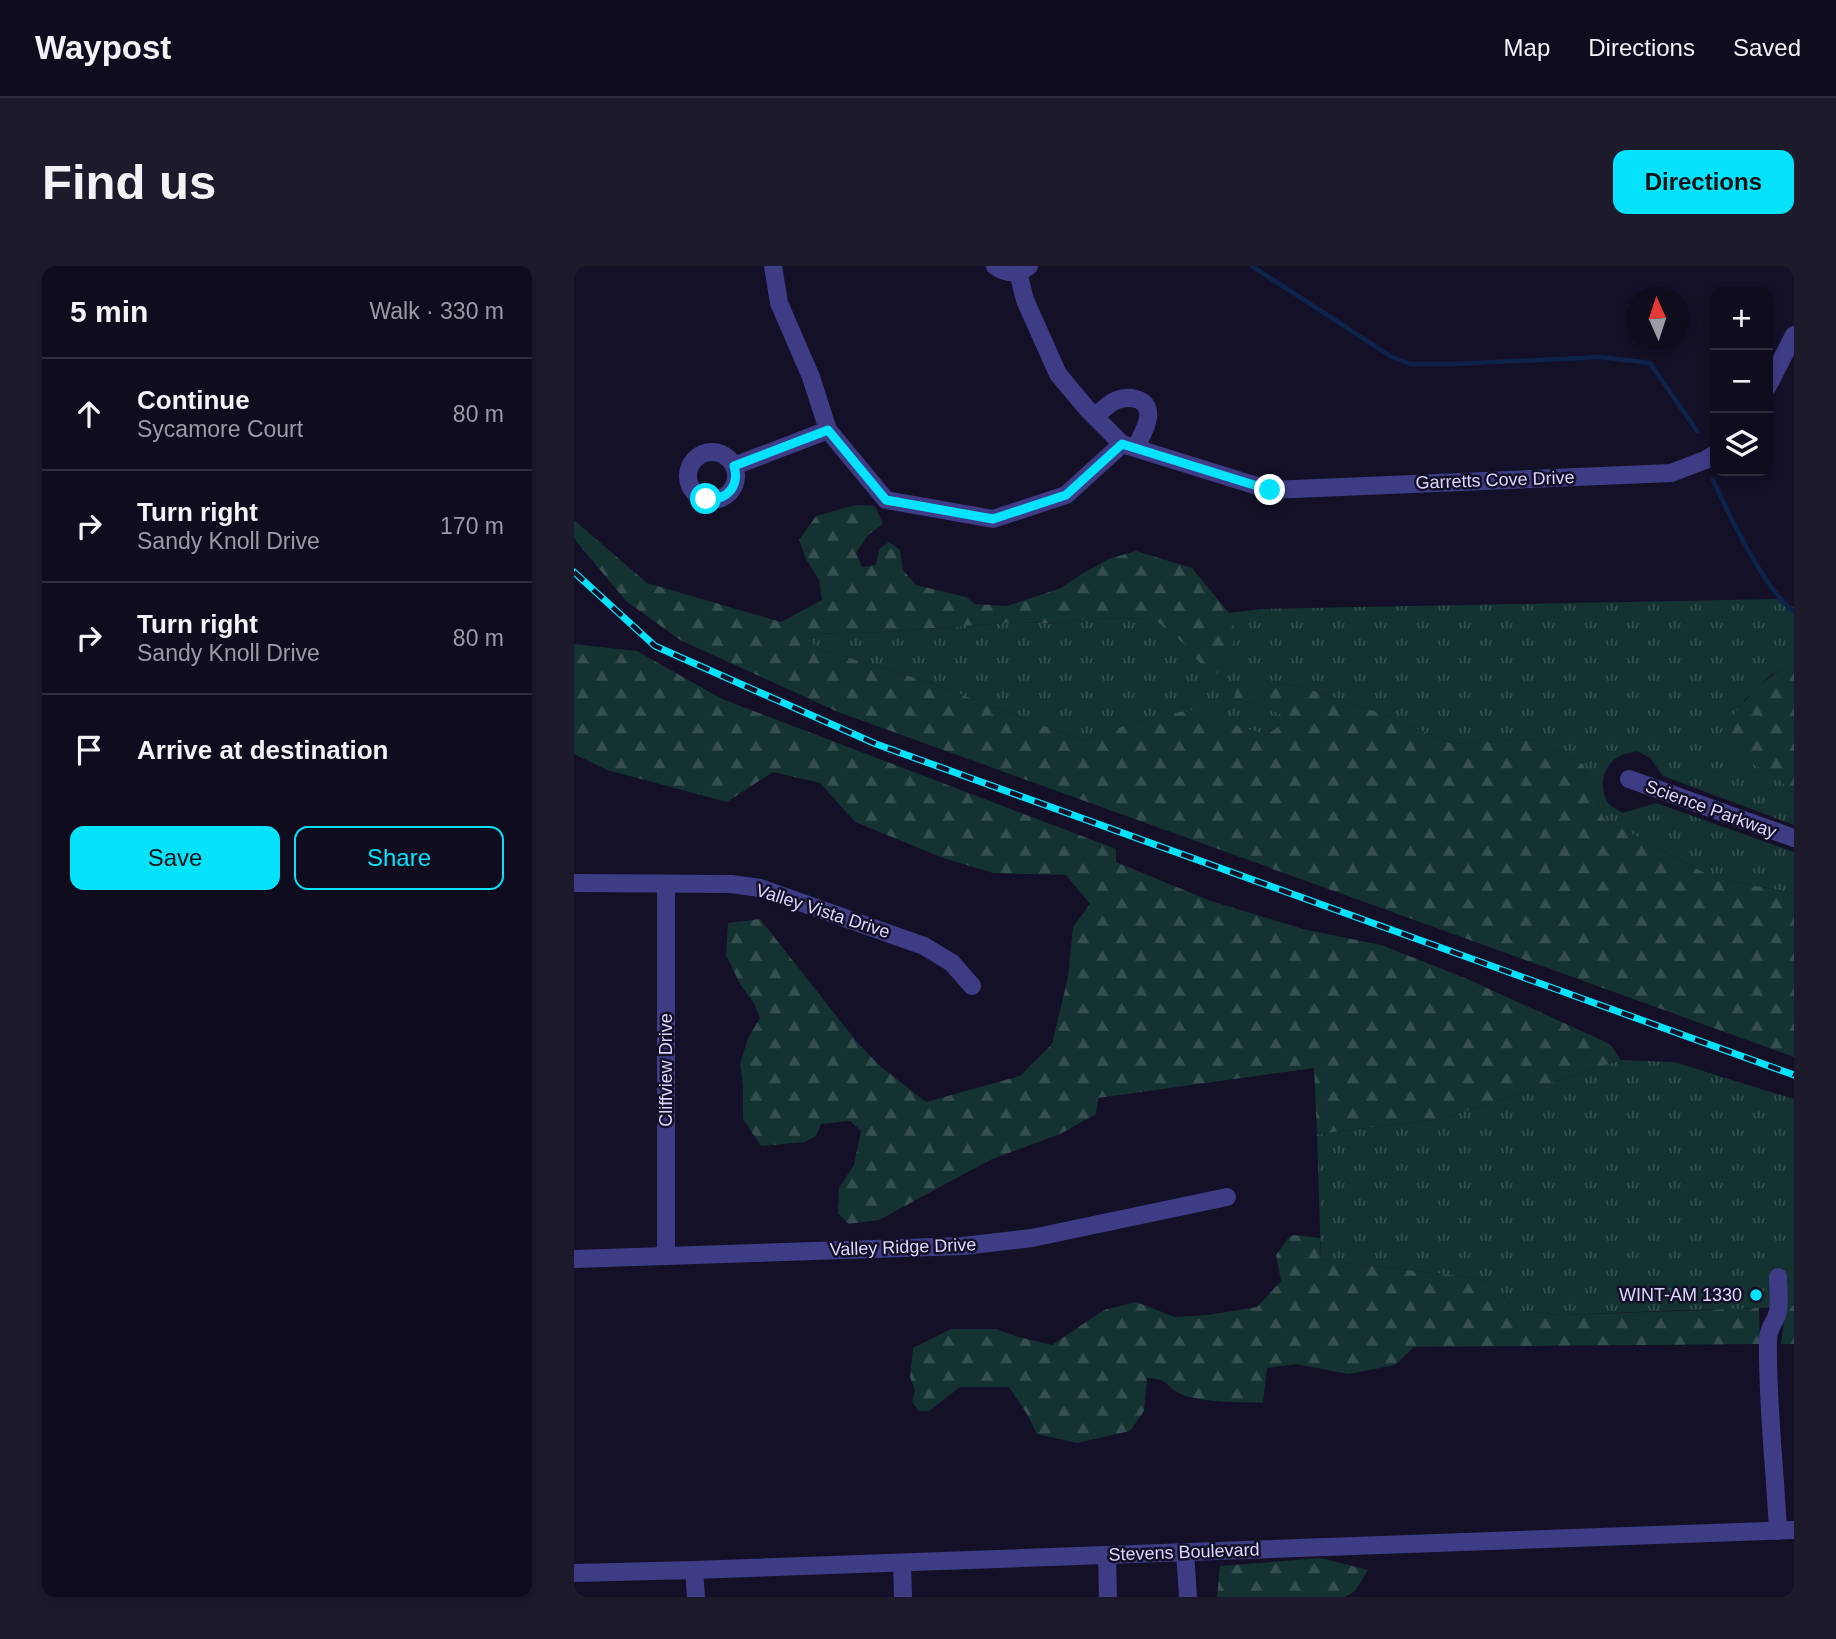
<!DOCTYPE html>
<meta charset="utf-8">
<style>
:root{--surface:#0f0c1e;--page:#1d1a2b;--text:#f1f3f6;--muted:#9b9ba4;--line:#2f2c3c;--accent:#05e2fc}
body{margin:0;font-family:Helvetica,sans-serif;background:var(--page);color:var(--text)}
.controls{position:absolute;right:21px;top:21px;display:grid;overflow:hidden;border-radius:14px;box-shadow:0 4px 10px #0003}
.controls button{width:63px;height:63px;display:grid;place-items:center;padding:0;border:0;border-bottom:2px solid var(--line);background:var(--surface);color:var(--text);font:35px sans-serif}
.compass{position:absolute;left:1052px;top:21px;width:63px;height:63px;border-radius:50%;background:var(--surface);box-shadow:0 4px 10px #0003;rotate:357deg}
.stop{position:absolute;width:21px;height:21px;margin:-16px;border:5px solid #05e2fc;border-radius:50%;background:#fff}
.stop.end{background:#05e2fc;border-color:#fff;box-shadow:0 2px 7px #0008}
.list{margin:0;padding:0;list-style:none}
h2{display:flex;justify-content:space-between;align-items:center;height:91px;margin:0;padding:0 28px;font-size:30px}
h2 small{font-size:23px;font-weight:400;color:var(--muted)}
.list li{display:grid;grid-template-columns:46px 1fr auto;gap:21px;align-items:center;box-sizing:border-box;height:112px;padding:0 28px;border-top:2px solid var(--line)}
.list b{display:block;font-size:26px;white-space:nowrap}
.list p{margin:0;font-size:23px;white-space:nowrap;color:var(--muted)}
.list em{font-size:23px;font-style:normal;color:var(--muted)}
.actions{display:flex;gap:14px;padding:21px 28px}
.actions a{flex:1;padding:16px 0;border:2px solid var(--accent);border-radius:14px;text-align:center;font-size:24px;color:var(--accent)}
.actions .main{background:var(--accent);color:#111}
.icon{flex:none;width:38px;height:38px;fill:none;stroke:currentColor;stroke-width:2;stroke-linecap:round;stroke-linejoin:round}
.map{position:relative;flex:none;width:1220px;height:1331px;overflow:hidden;border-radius:14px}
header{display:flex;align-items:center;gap:42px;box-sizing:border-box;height:98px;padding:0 35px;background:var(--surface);border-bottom:2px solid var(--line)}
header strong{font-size:33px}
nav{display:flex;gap:38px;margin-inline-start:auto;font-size:24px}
.intro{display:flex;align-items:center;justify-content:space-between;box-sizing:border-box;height:168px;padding:0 42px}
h1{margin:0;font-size:49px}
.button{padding:18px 32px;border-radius:14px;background:var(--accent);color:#111;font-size:24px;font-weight:700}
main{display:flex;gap:42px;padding:0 42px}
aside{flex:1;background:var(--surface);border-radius:14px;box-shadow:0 4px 10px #0003}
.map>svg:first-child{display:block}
.grass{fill:url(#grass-tufts)}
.forest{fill:url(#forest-firs)}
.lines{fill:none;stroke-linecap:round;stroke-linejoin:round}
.stream{stroke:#0d234a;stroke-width:4.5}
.minor{stroke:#3f3c86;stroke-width:18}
.rail-casing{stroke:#05e2fc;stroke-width:7}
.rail{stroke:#141028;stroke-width:4.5;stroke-dasharray:13;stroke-linecap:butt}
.route{stroke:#05e2fc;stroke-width:9}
.poi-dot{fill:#05e2fc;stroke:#141028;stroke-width:2.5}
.labels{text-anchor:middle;stroke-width:5;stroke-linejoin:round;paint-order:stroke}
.street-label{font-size:18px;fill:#dcd7ff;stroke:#141028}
.poi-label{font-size:18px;fill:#dcd7ff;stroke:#141028;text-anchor:end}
</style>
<header>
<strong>Waypost</strong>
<nav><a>Map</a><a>Directions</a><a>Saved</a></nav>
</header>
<div class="intro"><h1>Find us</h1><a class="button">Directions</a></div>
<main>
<aside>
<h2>5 min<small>Walk · 330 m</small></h2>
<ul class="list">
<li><svg class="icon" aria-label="ahead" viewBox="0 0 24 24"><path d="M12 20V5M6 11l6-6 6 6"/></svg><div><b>Continue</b><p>Sycamore Court</p></div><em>80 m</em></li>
<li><svg class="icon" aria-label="right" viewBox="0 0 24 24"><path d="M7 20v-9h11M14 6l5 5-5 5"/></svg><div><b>Turn right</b><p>Sandy Knoll Drive</p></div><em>170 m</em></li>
<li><svg class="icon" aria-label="right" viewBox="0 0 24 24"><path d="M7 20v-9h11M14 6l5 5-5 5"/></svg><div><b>Turn right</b><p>Sandy Knoll Drive</p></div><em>80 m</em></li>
<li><svg class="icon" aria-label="arrive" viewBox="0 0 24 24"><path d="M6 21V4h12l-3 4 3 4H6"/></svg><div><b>Arrive at destination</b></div></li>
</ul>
<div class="actions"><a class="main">Save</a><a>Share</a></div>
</aside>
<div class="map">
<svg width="1220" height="1331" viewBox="0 0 1220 1331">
<defs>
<pattern id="grass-tufts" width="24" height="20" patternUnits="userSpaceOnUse" patternTransform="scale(1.75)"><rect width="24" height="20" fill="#133231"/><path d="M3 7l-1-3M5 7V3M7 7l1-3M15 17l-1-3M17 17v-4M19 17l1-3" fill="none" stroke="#354f50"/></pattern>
<pattern id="forest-firs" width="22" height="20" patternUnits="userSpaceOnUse" patternTransform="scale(1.75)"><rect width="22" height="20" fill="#133231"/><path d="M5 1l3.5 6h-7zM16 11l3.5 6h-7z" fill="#354f50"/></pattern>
</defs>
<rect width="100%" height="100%" fill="#141028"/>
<!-- grass -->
<g class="grass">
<path d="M1203,333L1220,341V398L1197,409L1170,435L1206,514L1220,528V559L1089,510L1076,492L1063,485C1058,487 1051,487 1046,490C1029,498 1023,522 1035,538C1038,541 1045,544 1049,547L1082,537L1220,586V627L1140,612L1030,553L1009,498L957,473L878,478L812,449L731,422L697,415L660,433L685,438L713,451L707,459L692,469L661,459L574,452L508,474L348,414L243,382L230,372L236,368L309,366L444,356L488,358L514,352L580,353L609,377L630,402L657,381L663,368L655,347L686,343Z"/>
<polygon points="1047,794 1100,796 1220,833 1220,1040 1165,1043 1111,1044 990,1049 949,1045 938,1040 919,1016 885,1010 747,994 743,868 867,853"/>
</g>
<!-- forest -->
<g class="forest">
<polygon points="281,239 301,240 309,258 294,269 282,287 288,301 302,299 305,283 315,276 326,284 329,304 342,319 392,331 401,338 433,340 487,322 509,307 535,293 562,285 618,302 655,347 663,368 651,398 642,408 630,402 609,377 580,353 514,352 488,358 444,356 309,366 236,368 230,372 243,382 348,414 508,474 574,452 622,443 661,459 692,469 707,459 713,451 685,438 660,433 664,417 697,415 731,422 812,449 878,478 957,473 1009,498 1030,553 1140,612 1220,627 1220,791 264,446 106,374 52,335 2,275 0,271 0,254 73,317 207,356 248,334 245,314 232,293 225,274 242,250"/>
<polygon points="0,378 63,385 148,433 542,583 542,596 634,634 729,663 807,679 891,712 1036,778 1047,794 867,853 743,868 740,802 524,832 522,848 486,868 416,894 305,954 275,958 264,948 265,922 280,899 287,865 276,855 247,858 242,870 231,876 187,880 169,853 169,819 166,798 174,772 186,752 180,737 166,718 152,689 154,657 186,653 283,776 306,800 352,836 446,810 478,778 494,711 499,661 516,638 492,609 419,607 369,592 281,556 246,517 199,506 153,536 33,504 0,488"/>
<path d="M1220,398V528L1206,514L1152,482L1143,472C1165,442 1185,412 1220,398Z"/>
<path d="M720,969L746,972L747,994L885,1010L919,1016L937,1039L949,1045L990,1049L1185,1042L1186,1078L840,1081L821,1099L775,1108L722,1098L693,1102L689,1137C667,1136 626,1137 607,1128C591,1121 595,1112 573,1112L570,1145L556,1165L503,1177L463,1168L453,1148L435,1121H386L355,1145H345L338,1136L341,1125L336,1111L339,1082L377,1063H422L445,1071L478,1079L530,1044L562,1036L601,1051L634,1049L683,1041L707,1015L702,989L715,971Z"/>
<polygon points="1212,1040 1220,1040 1220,1078 1207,1078"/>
<polygon points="747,1292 794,1304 781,1325 771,1331 643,1331 646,1300"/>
</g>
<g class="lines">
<!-- stream -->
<g class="stream">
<polyline points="678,0 816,90 836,98 881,98 1026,91 1076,97 1123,165"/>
<path d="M1139,214C1157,252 1188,320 1220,346"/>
</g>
<!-- minor -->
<g class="minor">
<polyline points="199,0 205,37 237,111 254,164 312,234 419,253 492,229 548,178 696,224 1097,207 1131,194 1141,188"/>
<path d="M421,0C432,8 444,9 455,0"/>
<polyline points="444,6 451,34 484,108 514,144 548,178"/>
<polyline points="1194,120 1220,69"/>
<path d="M521,151C527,145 535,137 543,134C553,130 572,131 574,146C576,156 566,172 562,182"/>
<circle cx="138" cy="210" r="24"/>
<polyline points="160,200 254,164"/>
<polyline points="1055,513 1220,572"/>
<polyline points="0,617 157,618 186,622 350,680 378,697 398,720"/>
<polyline points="92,618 92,990"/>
<polyline points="0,993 389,980 458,972 653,931"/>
<path d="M1204,1265C1201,1201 1193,1138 1194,1074C1194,1059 1203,1056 1204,1044C1206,1033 1204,1022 1204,1011"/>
<polyline points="611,1286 614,1331"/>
<polyline points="533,1289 534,1331"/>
<polyline points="328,1297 329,1331"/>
<polyline points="120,1304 122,1331"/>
<polyline points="0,1307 120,1304 1220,1264"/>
</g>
<defs>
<polyline id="rail" points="0,306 81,380 302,478 1220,809"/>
</defs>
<!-- rail casing -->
<use href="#rail" class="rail-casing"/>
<!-- rail -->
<use href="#rail" class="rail"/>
</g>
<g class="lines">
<!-- route -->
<path class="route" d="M132,233C153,235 166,220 160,200L254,164L312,234L419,253L492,229L548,178L696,224"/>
</g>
<!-- markers -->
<circle class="poi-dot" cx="1182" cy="1029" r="7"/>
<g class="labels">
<!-- street labels -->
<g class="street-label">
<text transform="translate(921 214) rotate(-2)" y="6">Garretts Cove Drive</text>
<text transform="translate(1137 543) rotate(20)" y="6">Science Parkway</text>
<text transform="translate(249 645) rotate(18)" y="6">Valley Vista Drive</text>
<text transform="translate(92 804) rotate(-90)" y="6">Cliffview Drive</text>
<text transform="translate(329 981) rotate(-2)" y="6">Valley Ridge Drive</text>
<text transform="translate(610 1286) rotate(-2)" y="6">Stevens Boulevard</text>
</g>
<!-- poi labels -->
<g class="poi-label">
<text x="1168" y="1035">WINT-AM 1330</text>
</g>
</g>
</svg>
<div class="controls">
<button>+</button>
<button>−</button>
<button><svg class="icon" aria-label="layers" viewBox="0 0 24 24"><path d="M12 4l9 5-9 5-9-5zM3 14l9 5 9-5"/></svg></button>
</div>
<svg class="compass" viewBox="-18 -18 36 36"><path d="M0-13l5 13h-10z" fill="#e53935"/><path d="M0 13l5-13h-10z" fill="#9b9ba4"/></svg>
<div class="stop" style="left:132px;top:233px"></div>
<div class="stop end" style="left:696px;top:224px"></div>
</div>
</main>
